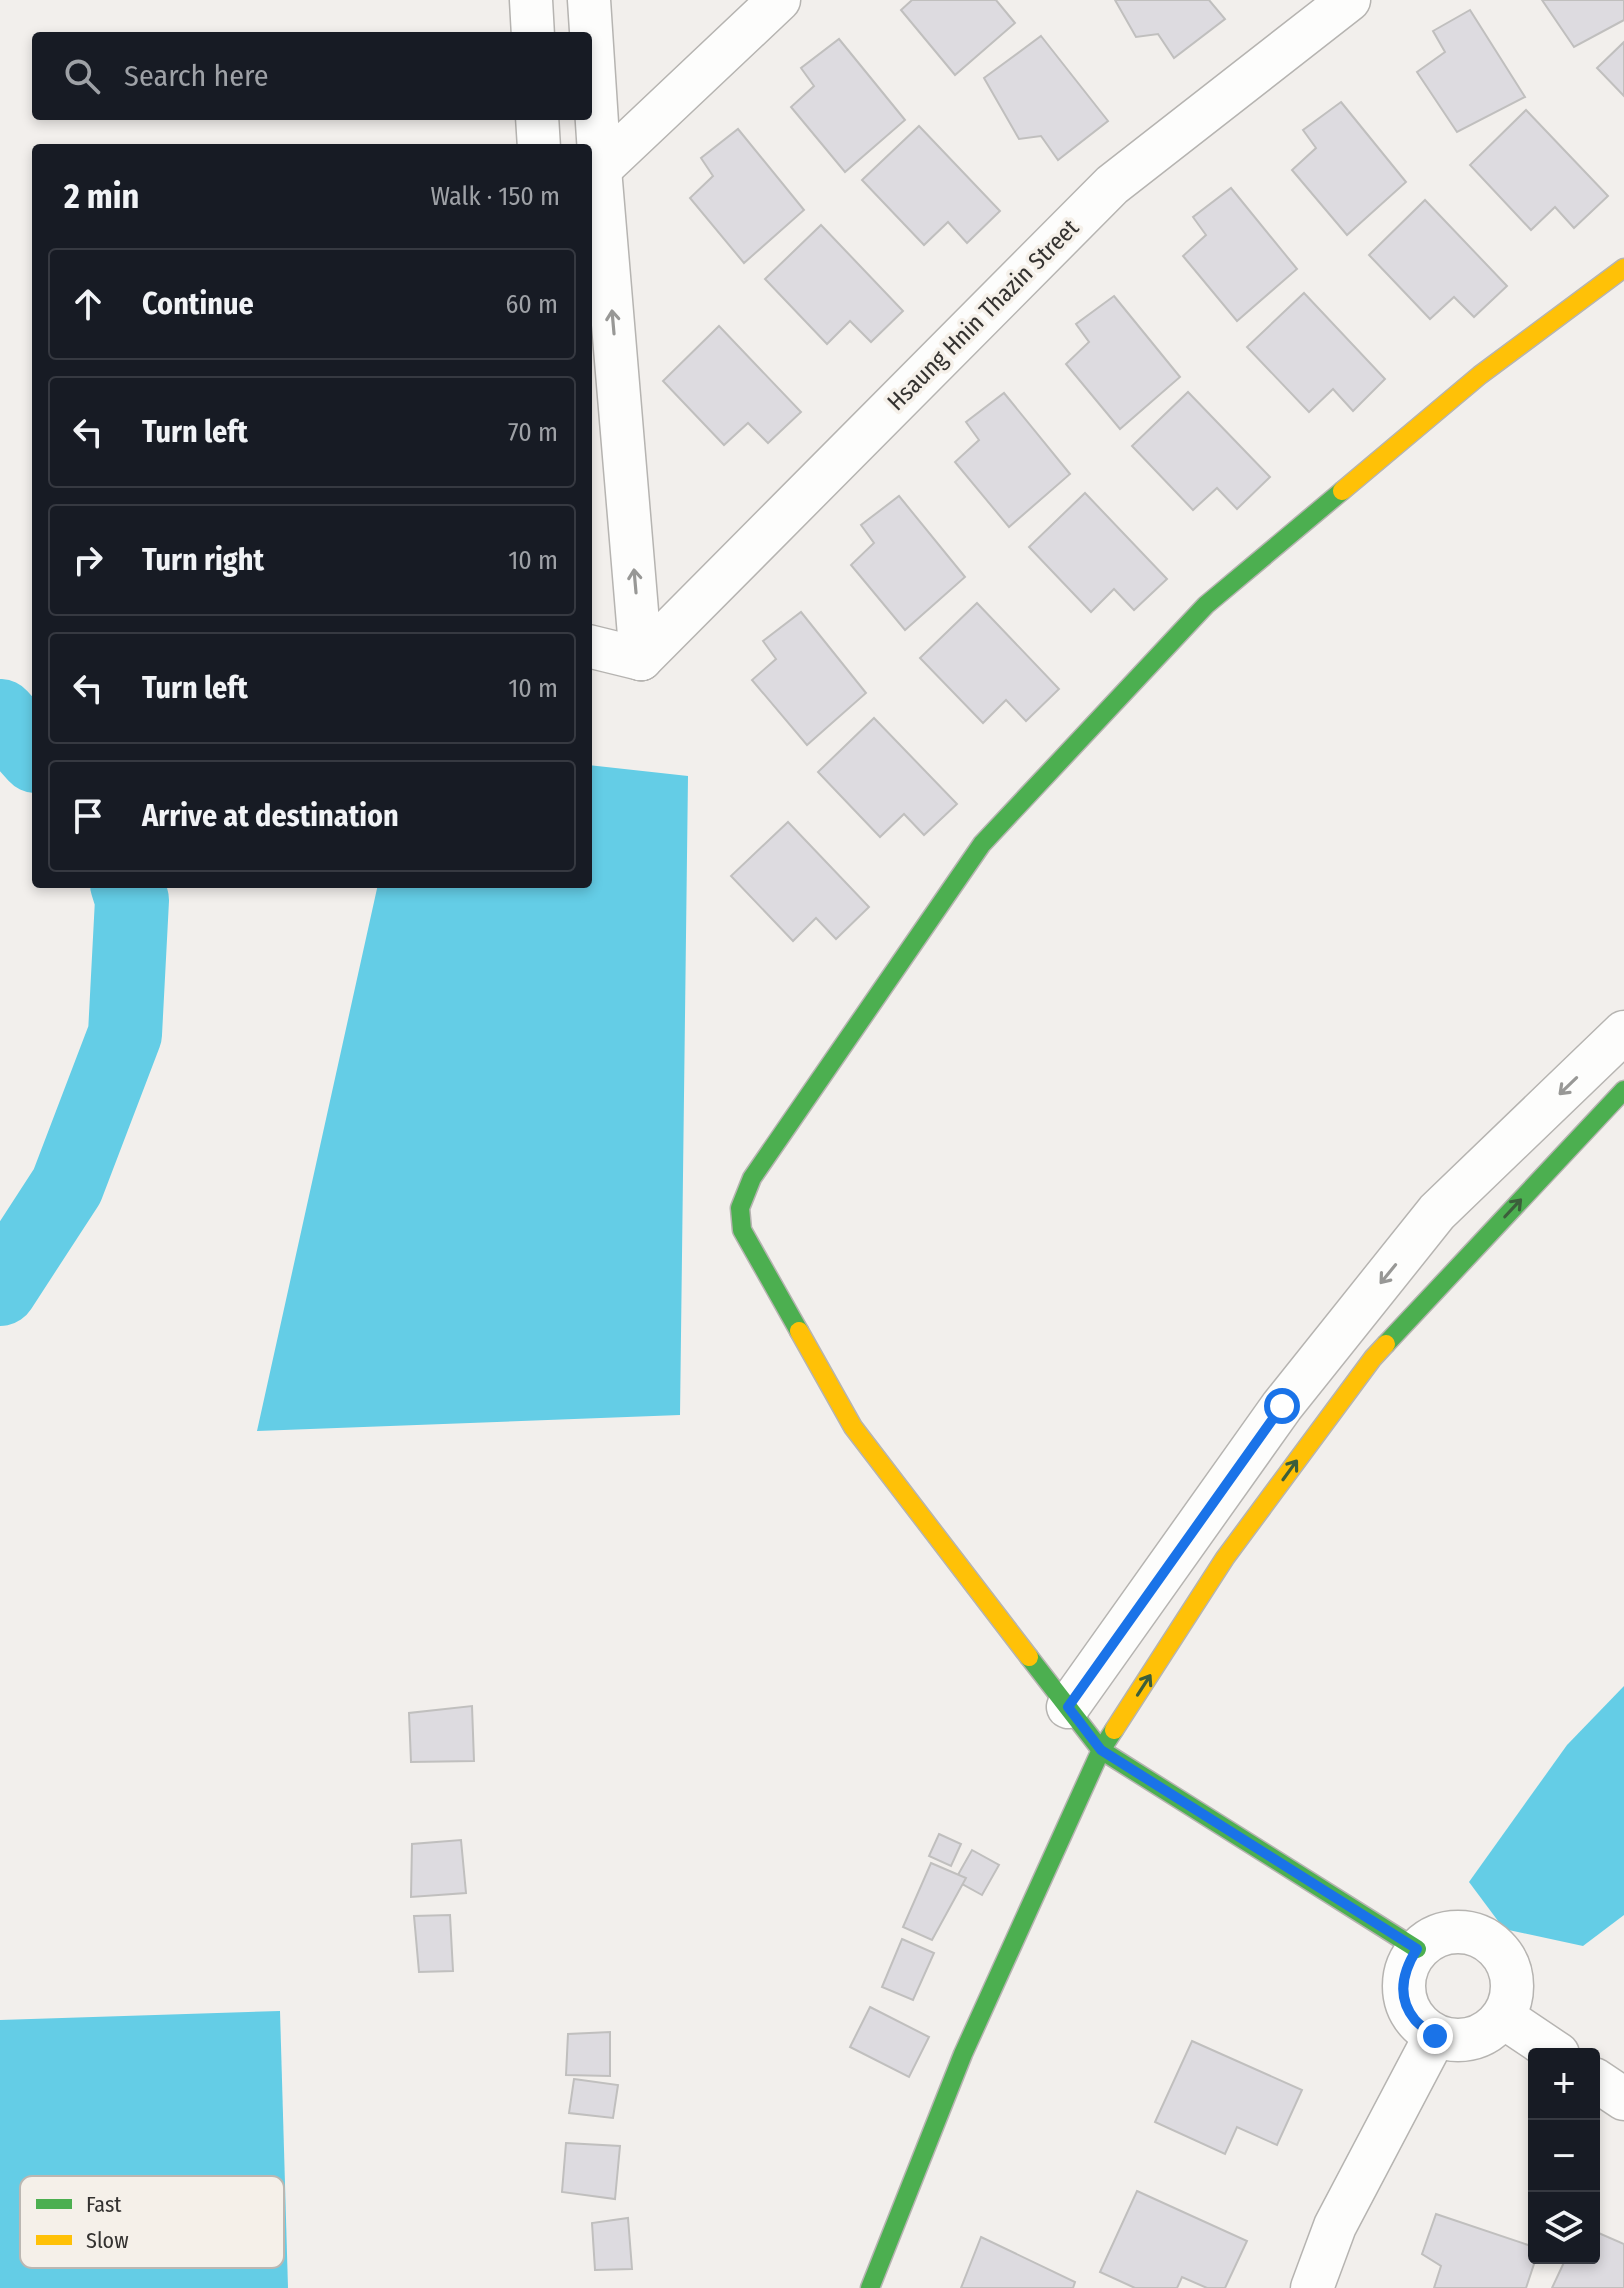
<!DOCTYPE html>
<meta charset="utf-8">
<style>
:root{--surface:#171b24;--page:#242831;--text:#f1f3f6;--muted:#9ea1a6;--line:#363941}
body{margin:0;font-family:"Fira Sans Condensed",sans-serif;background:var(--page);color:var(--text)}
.controls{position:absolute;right:24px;bottom:24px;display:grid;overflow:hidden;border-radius:8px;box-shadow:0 4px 12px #0003}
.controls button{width:72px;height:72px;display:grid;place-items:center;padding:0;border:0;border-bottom:2px solid var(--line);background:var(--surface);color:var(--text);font:40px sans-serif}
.stop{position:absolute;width:24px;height:24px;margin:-18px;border:6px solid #1a73e8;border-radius:50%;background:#fff}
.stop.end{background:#1a73e8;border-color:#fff;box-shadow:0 2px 8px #0008}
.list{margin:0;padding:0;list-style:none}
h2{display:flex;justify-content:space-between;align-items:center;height:104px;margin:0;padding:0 32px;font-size:34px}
h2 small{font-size:26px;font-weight:400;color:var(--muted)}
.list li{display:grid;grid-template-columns:52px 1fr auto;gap:24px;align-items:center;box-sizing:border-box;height:112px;margin:0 16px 16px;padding:0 16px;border:2px solid var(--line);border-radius:8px}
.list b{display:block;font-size:30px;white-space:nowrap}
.list em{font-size:26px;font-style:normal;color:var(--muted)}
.icon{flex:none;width:44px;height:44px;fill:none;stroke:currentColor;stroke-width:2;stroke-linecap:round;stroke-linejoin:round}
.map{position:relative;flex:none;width:1624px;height:2288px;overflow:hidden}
.search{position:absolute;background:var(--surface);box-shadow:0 4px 12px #0003;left:32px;top:32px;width:560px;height:88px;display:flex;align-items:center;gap:20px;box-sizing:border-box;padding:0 28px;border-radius:8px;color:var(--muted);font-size:30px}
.panel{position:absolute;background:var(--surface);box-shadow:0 4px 12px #0003;left:32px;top:144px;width:560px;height:744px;border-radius:8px}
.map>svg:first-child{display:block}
.water{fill:#64cde6}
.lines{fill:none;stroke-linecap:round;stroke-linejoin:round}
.river{stroke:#64cde6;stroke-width:74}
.building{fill:#dddbe0;stroke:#c0bfbe;stroke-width:2}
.street-casing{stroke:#b6b4b1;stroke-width:45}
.fast-casing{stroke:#b6b4b1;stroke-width:21}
.slow-casing{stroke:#b6b4b1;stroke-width:21}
.street{stroke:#fdfdfc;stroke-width:42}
.fast{stroke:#4caf50;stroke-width:18}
.slow{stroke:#ffc107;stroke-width:18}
.oneway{stroke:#989896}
.oneway2{stroke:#3c5e3b}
.route{stroke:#1a73e8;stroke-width:10}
.labels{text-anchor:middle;stroke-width:7;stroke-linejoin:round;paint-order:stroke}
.street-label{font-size:24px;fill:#343230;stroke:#f5f0e9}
.key{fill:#f5f0e9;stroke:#bbb7b2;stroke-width:2}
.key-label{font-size:22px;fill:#343230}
</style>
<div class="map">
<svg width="1624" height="2288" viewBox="0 0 1624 2288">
<rect width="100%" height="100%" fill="#f2efec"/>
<!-- water -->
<g class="water">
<polygon points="588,765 688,776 680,1415 257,1431 378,884 588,884"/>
<polygon points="1624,1686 1624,1915 1583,1946 1504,1929 1469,1882 1567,1745"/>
<polygon points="280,2011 288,2288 0,2288 0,2020"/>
</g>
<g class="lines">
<!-- river -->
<g class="river">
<polyline points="0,716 36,756"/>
<polyline points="0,1289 67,1186 125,1034 132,900 127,884"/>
</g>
</g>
<!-- building -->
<g class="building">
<polygon points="912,0 996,0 1015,23 955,75 901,10"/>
<polygon points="1115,0 1209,0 1225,19 1174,58 1158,34 1136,37"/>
<polygon points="1542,0 1624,0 1624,20 1574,47"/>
<polygon points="1470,10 1525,97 1457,132 1417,72 1445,52 1433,31"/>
<polygon points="1041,36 1108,121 1058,160 1041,136 1019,139 984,78"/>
<polygon points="839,39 905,120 845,172 791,107 814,86 801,68"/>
<polygon points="1624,42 1624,96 1597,68"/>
<polygon points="1341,102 1406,182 1347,235 1292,170 1316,148 1303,130"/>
<polygon points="1526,110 1608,196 1574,228 1555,207 1531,230 1470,165"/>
<polygon points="919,126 1000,211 967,243 948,222 924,245 862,180"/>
<polygon points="738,129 804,210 744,263 690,198 713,176 701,158"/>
<polygon points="1231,188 1297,269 1237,321 1183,256 1206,235 1193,217"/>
<polygon points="1425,200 1507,286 1474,317 1454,297 1430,319 1369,255"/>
<polygon points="821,225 903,311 871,342 850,321 827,344 765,279"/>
<polygon points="1304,293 1385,379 1353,411 1333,389 1309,412 1247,347"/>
<polygon points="1114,296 1180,377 1120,429 1066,364 1089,342 1076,324"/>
<polygon points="719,326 801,412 768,443 748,423 724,445 663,381"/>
<polygon points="1188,392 1270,477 1237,509 1217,488 1193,510 1132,446"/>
<polygon points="1004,393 1070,474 1009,527 955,462 979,440 966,422"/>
<polygon points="1085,493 1167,579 1134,610 1114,589 1091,612 1029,547"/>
<polygon points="899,496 965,577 905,630 851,565 874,543 861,525"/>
<polygon points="977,603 1059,689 1026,721 1006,700 983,723 920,658"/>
<polygon points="801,612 866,693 807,745 752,680 776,659 763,641"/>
<polygon points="874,718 957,804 924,835 904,814 880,837 818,772"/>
<polygon points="788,822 869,907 836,939 816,918 793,941 731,876"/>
<polygon points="472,1706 474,1761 411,1762 409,1713"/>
<polygon points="939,1834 961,1844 951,1866 929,1856"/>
<polygon points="461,1840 466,1893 411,1897 412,1844"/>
<polygon points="972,1850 999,1865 982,1895 955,1880"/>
<polygon points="931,1863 966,1878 932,1940 903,1927"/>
<polygon points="450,1915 453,1971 419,1972 414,1916"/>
<polygon points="902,1939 934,1953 913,2000 882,1987"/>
<polygon points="870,2007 929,2037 909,2077 850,2047"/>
<polygon points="610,2032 610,2076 566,2075 568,2034"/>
<polygon points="1192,2041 1302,2090 1277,2145 1237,2127 1225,2154 1155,2122"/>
<polygon points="574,2079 618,2085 613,2118 569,2113"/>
<polygon points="566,2143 620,2146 615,2199 562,2192"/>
<polygon points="1137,2191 1247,2241 1225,2288 1207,2288 1182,2277 1177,2288 1135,2288 1100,2272"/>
<polygon points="1436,2214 1534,2247 1534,2258 1536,2258 1526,2288 1434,2288 1441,2266 1422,2254"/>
<polygon points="628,2218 632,2269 595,2270 592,2223"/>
<polygon points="1594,2231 1624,2244 1624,2288 1552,2288 1566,2258 1594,2258"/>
<polygon points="981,2237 1075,2282 1073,2288 961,2288"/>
</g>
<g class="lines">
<defs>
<g id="street">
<polyline points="531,0 533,36"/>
<polyline points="589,0 600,169 641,659"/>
<polyline points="537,116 539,148"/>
<polyline points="588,171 600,169 779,0"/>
<polyline points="588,646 641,659"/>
<polyline points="641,659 1112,185 1349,0"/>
<polyline points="1068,1707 1282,1406 1437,1212 1624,1032"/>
<circle cx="1458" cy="1986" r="54"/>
<polyline points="1503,2017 1558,2054"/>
<polyline points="1594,2079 1624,2099"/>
<polyline points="1312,2288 1335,2226 1435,2036"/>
</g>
<g id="fast">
<polyline points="799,1331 742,1230 740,1208 752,1178 982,844 1206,605 1342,491"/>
<polyline points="1386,1344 1624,1090"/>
<polyline points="1029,1657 1101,1750 1417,1949"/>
<polyline points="870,2288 963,2054 1101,1750 1114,1730"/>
</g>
<g id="slow">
<polyline points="1342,491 1480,375 1624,268"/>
<polyline points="799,1331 853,1427 1029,1657"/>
<polyline points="1114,1730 1225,1558 1373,1358 1386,1344"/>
</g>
</defs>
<!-- street casing -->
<use href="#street" class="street-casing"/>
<!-- fast casing -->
<use href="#fast" class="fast-casing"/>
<!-- slow casing -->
<use href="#slow" class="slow-casing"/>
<!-- street -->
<use href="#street" class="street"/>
<!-- fast -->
<use href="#fast" class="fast"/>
<!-- slow -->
<use href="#slow" class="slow"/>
</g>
<!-- one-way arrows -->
<defs><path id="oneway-shaft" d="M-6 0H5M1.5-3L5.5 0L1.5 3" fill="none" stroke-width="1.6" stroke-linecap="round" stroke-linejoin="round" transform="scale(2)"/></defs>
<g class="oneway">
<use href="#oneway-shaft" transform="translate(613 322) rotate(-95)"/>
<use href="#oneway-shaft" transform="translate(635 581) rotate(-95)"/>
<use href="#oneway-shaft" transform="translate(1568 1086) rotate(136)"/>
<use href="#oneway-shaft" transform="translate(1388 1274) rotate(129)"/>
</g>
<g class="oneway2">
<use href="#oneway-shaft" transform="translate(1513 1208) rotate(-47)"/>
<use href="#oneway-shaft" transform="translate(1290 1470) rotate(-54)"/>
<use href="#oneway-shaft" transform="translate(1144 1685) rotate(-57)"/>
</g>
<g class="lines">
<!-- route -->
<path class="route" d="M1282,1406L1068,1707L1101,1750L1417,1949C1403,1971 1396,1997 1415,2020C1420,2026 1429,2031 1435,2036"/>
</g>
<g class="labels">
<!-- street labels -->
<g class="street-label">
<text transform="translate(983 315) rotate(-45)" y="8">Hsaung Hnin Thazin Street</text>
</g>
</g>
<!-- legend -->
<rect x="20" y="2176" width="264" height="92" rx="12" class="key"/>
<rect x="36" y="2199" width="36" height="10" fill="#4caf50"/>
<rect x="36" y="2235" width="36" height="10" fill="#ffc107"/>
<g class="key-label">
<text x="86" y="2212">Fast</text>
<text x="86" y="2248">Slow</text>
</g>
</svg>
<div class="controls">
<button>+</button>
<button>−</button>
<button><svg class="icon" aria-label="layers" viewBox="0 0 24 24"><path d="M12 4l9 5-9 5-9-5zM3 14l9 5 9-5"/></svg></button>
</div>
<div class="stop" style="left:1282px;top:1406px"></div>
<div class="stop end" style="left:1435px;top:2036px"></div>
<div class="search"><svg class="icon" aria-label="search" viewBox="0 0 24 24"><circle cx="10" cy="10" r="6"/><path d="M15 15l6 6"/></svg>Search here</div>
<section class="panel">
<h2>2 min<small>Walk · 150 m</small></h2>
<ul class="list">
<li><svg class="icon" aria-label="ahead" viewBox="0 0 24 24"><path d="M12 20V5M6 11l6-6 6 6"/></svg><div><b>Continue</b></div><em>60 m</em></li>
<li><svg class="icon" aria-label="left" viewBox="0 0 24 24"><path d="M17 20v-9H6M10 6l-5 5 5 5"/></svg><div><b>Turn left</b></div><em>70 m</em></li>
<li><svg class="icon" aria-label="right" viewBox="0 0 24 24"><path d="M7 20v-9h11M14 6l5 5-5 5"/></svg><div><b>Turn right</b></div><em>10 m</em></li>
<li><svg class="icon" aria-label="left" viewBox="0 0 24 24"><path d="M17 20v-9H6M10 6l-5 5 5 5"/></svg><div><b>Turn left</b></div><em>10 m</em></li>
<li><svg class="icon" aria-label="arrive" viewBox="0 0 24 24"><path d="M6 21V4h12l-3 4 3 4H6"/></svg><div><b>Arrive at destination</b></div></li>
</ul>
</section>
</div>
